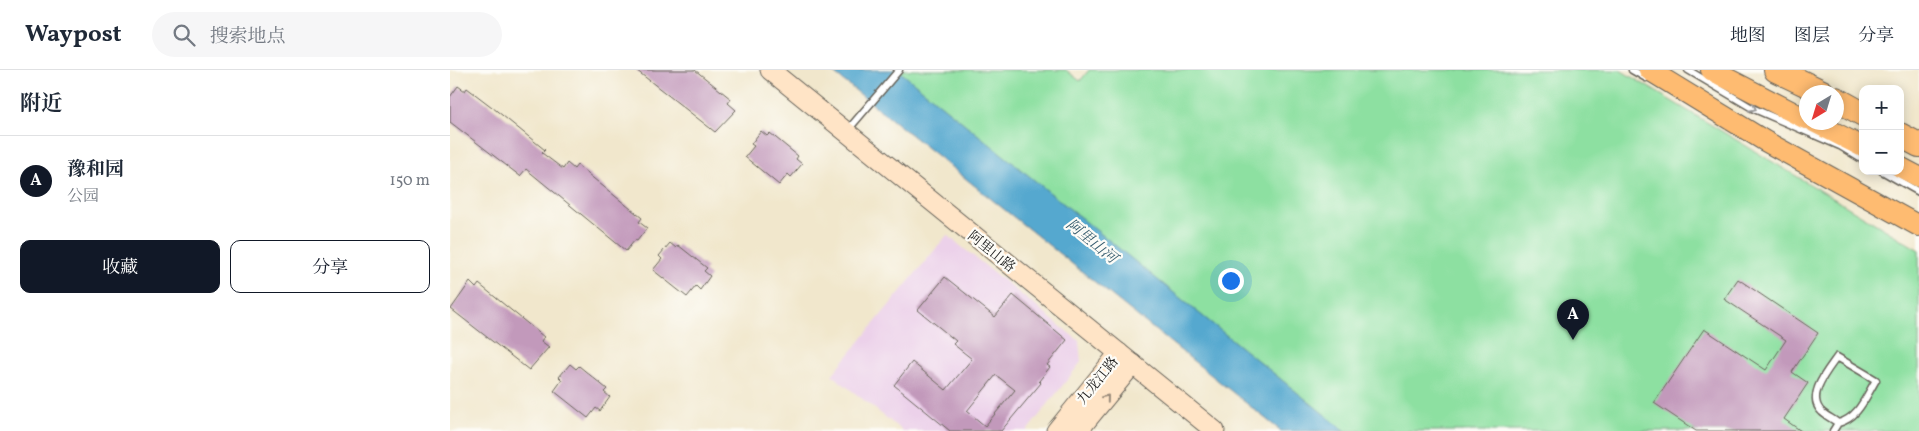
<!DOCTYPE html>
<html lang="zh">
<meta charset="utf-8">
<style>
:root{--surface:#fff;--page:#f6f6f7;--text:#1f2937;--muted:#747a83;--line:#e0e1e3;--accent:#111827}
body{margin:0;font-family:Vollkorn,"Noto Serif SC",serif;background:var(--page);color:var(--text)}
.controls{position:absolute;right:15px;top:15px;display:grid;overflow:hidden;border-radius:10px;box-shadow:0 2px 12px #0003}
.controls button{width:45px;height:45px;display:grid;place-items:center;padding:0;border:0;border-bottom:1px solid var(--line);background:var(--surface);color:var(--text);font:25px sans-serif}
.compass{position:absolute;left:1349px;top:15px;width:45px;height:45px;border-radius:50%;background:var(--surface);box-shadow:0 2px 12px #0003;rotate:218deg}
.you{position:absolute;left:780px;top:210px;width:18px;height:18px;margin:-12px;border:4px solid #fff;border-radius:50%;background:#1a73e8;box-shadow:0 0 0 8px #1a73e833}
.badge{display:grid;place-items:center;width:32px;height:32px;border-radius:50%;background:var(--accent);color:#fff;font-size:16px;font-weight:700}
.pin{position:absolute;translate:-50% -41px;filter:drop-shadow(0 1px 2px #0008)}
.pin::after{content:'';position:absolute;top:26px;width:18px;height:15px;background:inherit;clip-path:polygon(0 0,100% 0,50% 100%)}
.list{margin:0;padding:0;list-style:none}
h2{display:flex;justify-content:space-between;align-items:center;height:65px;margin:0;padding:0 20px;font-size:21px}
h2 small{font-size:16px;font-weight:400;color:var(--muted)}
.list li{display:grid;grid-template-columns:32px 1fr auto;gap:15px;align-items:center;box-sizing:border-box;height:90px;padding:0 20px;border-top:1px solid var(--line)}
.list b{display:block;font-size:19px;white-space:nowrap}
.list p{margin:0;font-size:16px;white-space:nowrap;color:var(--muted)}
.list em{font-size:16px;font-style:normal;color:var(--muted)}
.actions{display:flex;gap:10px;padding:15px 20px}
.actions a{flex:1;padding:11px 0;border:1px solid var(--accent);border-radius:10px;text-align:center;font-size:18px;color:var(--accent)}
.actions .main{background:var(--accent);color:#fff}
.icon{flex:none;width:28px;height:28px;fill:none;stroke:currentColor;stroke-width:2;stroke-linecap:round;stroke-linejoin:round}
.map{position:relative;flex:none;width:1469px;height:361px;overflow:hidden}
header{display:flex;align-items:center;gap:30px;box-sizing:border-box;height:70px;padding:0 25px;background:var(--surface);border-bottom:1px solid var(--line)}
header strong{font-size:24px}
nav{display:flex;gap:28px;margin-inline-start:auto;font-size:18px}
.search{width:350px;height:45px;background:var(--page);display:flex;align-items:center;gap:12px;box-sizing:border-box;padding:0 18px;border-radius:28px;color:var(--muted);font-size:19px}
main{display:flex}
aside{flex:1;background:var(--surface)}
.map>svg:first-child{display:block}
.built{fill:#ecd1ea}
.green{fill:#8de0a1;stroke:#547e5e}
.water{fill:#54a8cf;stroke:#386276}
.building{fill:#c299bb;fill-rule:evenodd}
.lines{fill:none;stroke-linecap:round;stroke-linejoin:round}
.lane-casing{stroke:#67635a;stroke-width:9}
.secondary-casing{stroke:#67635a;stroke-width:21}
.primary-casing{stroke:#67635a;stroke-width:22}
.highway-casing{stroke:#67635a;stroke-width:26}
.lane{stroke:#fff;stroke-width:6}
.secondary{stroke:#ffe4c6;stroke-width:19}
.primary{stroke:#febb71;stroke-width:20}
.highway{stroke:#febb71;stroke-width:24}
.oneway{stroke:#999}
.oneway2{stroke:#998a7a}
.labels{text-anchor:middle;stroke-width:4.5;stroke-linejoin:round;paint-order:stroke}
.street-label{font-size:14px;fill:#1c1c1c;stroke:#fdfcf7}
.water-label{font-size:15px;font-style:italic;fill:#355b6d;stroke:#fdfcf7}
</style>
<header>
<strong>Waypost</strong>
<div class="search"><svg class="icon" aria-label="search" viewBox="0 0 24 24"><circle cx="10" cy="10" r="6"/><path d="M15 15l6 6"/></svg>搜索地点</div>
<nav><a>地图</a><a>图层</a><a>分享</a></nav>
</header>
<main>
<aside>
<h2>附近<small></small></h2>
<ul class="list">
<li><span class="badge">A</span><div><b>豫和园</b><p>公园</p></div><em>150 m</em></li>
</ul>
<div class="actions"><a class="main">收藏</a><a>分享</a></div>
</aside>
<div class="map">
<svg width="1469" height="361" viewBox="0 0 1469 361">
<rect width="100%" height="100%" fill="#fdfcf7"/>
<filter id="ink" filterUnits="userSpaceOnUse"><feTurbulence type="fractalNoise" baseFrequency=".02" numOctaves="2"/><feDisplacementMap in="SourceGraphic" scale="10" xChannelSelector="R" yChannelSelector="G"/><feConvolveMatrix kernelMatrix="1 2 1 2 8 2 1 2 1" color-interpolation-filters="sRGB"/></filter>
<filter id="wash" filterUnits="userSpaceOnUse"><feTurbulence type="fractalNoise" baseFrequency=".0096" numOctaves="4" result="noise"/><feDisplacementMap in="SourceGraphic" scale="20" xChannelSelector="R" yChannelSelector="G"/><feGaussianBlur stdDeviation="1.12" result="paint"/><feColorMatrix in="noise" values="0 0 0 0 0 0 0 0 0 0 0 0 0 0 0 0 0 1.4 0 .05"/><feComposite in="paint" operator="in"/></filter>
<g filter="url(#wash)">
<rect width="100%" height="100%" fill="#f1e7cc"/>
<!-- built -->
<polygon class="built" points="497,165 629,271 631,292 577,361 453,361 382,305"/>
<!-- green -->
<polygon class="green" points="444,0 616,0 630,11 639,0 1170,0 1469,180 1469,361 888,361"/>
<!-- water -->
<polygon class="water" points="380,0 448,0 895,361 831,361"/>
<g id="blocks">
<!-- building -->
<g class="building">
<polygon points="186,0 245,0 281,29 278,33 286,40 265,62"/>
<polygon points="8,16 15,21 17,18 42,37 95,80 92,83 113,99 117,93 124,99 127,95 192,148 189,152 197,158 187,171 185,170 176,181 76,99 70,106 0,52 0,27"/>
<polygon points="311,61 317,66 320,63 348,86 346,89 352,94 341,107 338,104 329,115 295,87 304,76 301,74"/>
<polygon points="220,173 226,178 228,175 257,198 254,201 260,206 250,220 246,216 237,227 203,200 212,189 209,186"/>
<path d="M495,207L545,247L563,225L617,270L597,295L600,297L589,311L591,313L551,361H500L444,315L462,292L496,320L522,289L503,274L506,271L468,240ZM546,305L565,320L535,356L517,341Z"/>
<polygon points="1288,209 1368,263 1342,302 1358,313 1334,349 1351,361 1246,361 1204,333 1254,259 1316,300 1336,270 1274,229"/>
<polygon points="20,212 26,218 29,214 94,267 91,271 99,277 79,300 1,239"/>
<polygon points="120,294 126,299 129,296 157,319 154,322 160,327 150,341 146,338 138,348 104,321 112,310 109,307"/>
</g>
</g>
</g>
<g filter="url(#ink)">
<use href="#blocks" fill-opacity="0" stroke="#67635a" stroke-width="1"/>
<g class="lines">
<defs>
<g id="lane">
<polyline points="1182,0 1196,8"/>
<polyline points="1238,0 1302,38 1390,76 1413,90"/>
<polyline points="397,61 449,0"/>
<polyline points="1432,101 1469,122"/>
<path d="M1383,361L1388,353C1408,349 1416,326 1426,310L1387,287C1378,300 1355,326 1372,342C1376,346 1383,349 1388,353"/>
</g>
<g id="secondary">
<polyline points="320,0 765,361"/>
<polyline points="606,361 669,283"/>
<polyline points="628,361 683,294"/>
</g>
<g id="primary">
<polyline points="1199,0 1315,71 1469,156"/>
<polyline points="1261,0 1356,49"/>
<polyline points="1364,52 1413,77"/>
<polyline points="1450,97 1469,107"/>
</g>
<g id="highway">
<polyline points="1326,0 1372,22"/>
<polyline points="1386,29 1413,44"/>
<polyline points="1450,65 1469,75"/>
</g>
</defs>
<!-- lane casing -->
<use href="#lane" class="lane-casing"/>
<!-- secondary casing -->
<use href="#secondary" class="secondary-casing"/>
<!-- primary casing -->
<use href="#primary" class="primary-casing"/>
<!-- highway casing -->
<use href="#highway" class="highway-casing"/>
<!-- lane -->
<use href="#lane" class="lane"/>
<!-- secondary -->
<use href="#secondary" class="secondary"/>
<!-- primary -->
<use href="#primary" class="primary"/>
<!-- highway -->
<use href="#highway" class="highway"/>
</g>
<!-- one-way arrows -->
<defs><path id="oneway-chevron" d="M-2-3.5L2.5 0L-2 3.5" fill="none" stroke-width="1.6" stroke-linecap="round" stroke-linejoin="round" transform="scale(1.25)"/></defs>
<use class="oneway" href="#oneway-chevron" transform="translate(1303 38) rotate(26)"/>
<use class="oneway2" href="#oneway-chevron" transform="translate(656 328) rotate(-51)"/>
</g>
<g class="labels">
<!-- street labels -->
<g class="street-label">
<text transform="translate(542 181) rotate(39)" y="5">阿里山路</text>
<text transform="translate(647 310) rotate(-51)" y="5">九龙江路</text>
</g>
<!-- water labels -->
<g class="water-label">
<text transform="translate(642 171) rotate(39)" y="5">阿里山河</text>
</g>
</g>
</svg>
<div class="controls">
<button>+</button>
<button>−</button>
</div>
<svg class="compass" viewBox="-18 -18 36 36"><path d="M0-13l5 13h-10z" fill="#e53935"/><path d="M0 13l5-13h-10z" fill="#747a83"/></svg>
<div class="you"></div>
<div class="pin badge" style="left:1123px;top:270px">A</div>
</div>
</main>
